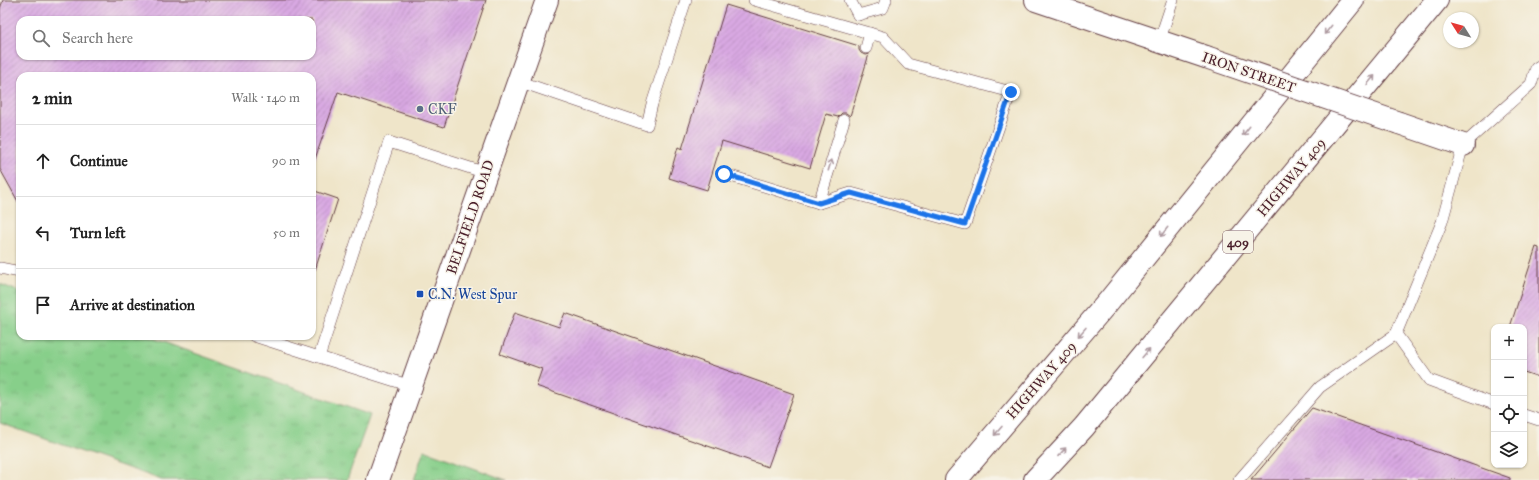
<!DOCTYPE html>
<meta charset="utf-8">
<style>
:root{--surface:#fff;--page:#f6f6f6;--text:#222;--muted:#767676;--line:#e0e0e0}
body{margin:0;font-family:"IM FELL Great Primer",serif;background:var(--page);color:var(--text)}
.controls{position:absolute;right:12px;bottom:12px;display:grid;overflow:hidden;border-radius:8px;box-shadow:0 1px 3px #0004}
.controls button{width:36px;height:36px;display:grid;place-items:center;padding:0;border:0;border-bottom:1px solid var(--line);background:var(--surface);color:var(--text);font:20px sans-serif}
.compass{position:absolute;left:1443px;top:12px;width:36px;height:36px;border-radius:50%;background:var(--surface);box-shadow:0 1px 3px #0004;rotate:307deg}
.stop{position:absolute;width:12px;height:12px;margin:-9px;border:3px solid #1a73e8;border-radius:50%;background:#fff}
.stop.end{background:#1a73e8;border-color:#fff;box-shadow:0 1px 4px #0008}
.list{margin:0;padding:0;list-style:none}
h2{display:flex;justify-content:space-between;align-items:center;height:52px;margin:0;padding:0 16px;font-size:17px}
h2 small{font-size:13px;font-weight:400;color:var(--muted)}
.list li{display:grid;grid-template-columns:26px 1fr auto;gap:12px;align-items:center;box-sizing:border-box;height:72px;padding:0 16px;border-top:1px solid var(--line)}
.list b{display:block;font-size:15px;white-space:nowrap}
.list em{font-size:13px;font-style:normal;color:var(--muted)}
.icon{flex:none;width:22px;height:22px;fill:none;stroke:currentColor;stroke-width:2;stroke-linecap:round;stroke-linejoin:round}
.map{position:relative;flex:none;width:1539px;height:480px;overflow:hidden}
.search{position:absolute;background:var(--surface);box-shadow:0 1px 3px #0004;left:16px;top:16px;width:300px;height:44px;display:flex;align-items:center;gap:10px;box-sizing:border-box;padding:0 14px;border-radius:12px;color:var(--muted);font-size:15px}
.panel{position:absolute;background:var(--surface);box-shadow:0 1px 3px #0004;left:16px;top:72px;width:300px;height:268px;border-radius:12px}
.map>svg:first-child{display:block}
.grass{fill:url(#grass-tufts);stroke:#68775a}
.building{fill:url(#building-hatch);fill-rule:evenodd}
.lines{fill:none;stroke-linecap:round;stroke-linejoin:round}
.service-casing{stroke:#633d43;stroke-width:12}
.minor-casing{stroke:#633d43;stroke-width:24}
.secondary-casing{stroke:#633d43;stroke-width:24}
.motorway-casing{stroke:#633d43;stroke-width:24}
.service{stroke:#fff;stroke-width:11}
.minor{stroke:#fff;stroke-width:22}
.secondary{stroke:#fff;stroke-width:22}
.motorway{stroke:#fff;stroke-width:22}
.minor-bridge-casing{stroke:#633d43;stroke-width:24;stroke-linecap:butt}
.minor-bridge{stroke:#fff;stroke-width:22}
.oneway{stroke:#ae9aa0}
.route{stroke:#1a73e8;stroke-width:5}
.service-dot{fill:#5c6f8a;stroke:#f7f3e8;stroke-width:1.5}
.transit-dot{fill:#1a4fb4;stroke:#f7f3e8;stroke-width:1.5}
.labels{text-anchor:middle;stroke-width:3;stroke-linejoin:round;paint-order:stroke}
.shield{fill:#f7f3e8;stroke:#7e5f64;stroke-width:1}
.shield-label{font-size:13px;font-weight:bold;fill:#4a1f2b}
.street-label{font-size:14px;fill:#4a1f2b;stroke:#f7f3e8}
.service-label{font-size:14px;fill:#4e5e75;stroke:#f7f3e8;text-anchor:start}
.transit-label{font-size:14px;fill:#164399;stroke:#f7f3e8;text-anchor:start}
</style>
<div class="map">
<svg width="1539" height="480" viewBox="0 0 1539 480">
<defs>
<pattern id="grass-tufts" width="24" height="20" patternUnits="userSpaceOnUse"><rect width="24" height="20" fill="#87cf8a"/><path d="M3 7l-1-3M5 7V3M7 7l1-3M15 17l-1-3M17 17v-4M19 17l1-3" fill="none" stroke="#76b177"/></pattern>
<pattern id="building-hatch" width="6" height="6" patternUnits="userSpaceOnUse"><rect width="6" height="6" fill="#d9a9e3"/><path d="M-1 1l2-2M0 6l6-6M5 7l2-2" fill="none" stroke="#b289b8"/></pattern>
</defs>
<rect width="100%" height="100%" fill="#f7f3e8"/>
<filter id="ink" filterUnits="userSpaceOnUse"><feTurbulence type="fractalNoise" baseFrequency=".025" numOctaves="2"/><feDisplacementMap in="SourceGraphic" scale="8" xChannelSelector="R" yChannelSelector="G"/><feConvolveMatrix kernelMatrix="1 2 1 2 8 2 1 2 1" color-interpolation-filters="sRGB"/></filter>
<filter id="wash" filterUnits="userSpaceOnUse"><feTurbulence type="fractalNoise" baseFrequency=".012" numOctaves="4" result="noise"/><feDisplacementMap in="SourceGraphic" scale="16" xChannelSelector="R" yChannelSelector="G"/><feGaussianBlur stdDeviation="0.9" result="paint"/><feColorMatrix in="noise" values="0 0 0 0 0 0 0 0 0 0 0 0 0 0 0 0 0 1.4 0 .05"/><feComposite in="paint" operator="in"/></filter>
<g filter="url(#wash)">
<rect width="100%" height="100%" fill="#efe5c9"/>
<!-- grass -->
<g class="grass">
<polygon points="0,284 20,292 20,336 146,336 370,415 347,480 162,480 0,423"/>
<polygon points="424,450 506,480 414,480"/>
</g>
<g id="blocks">
<!-- building -->
<g class="building">
<path d="M3,0H486L444,127L338,92L315,159H312V76H20V205L0,169V9ZM20,20H312V56H20Z"/>
<polygon points="726,5 859,46 859,50 861,53 865,55 869,54 850,116 846,113 842,113 838,117 826,114 810,168 722,141 707,190 669,178 678,147 682,149"/>
<polygon points="312,190 338,199 315,270 312,269"/>
<polygon points="1536,247 1539,248 1539,377 1524,372 1524,327 1510,327"/>
<polygon points="515,312 559,327 565,313 794,394 768,467 536,386 542,369 500,354"/>
<polygon points="1312,408 1510,478 1510,480 1251,480"/>
</g>
</g>
</g>
<g filter="url(#ink)">
<use href="#blocks" fill-opacity="0" stroke="#633d43" stroke-width="1"/>
<g class="lines">
<defs>
<g id="service">
<polyline points="850,0 858,15"/>
<polyline points="858,15 883,8 886,0"/>
<polyline points="1159,42 1173,0"/>
<polyline points="866,48 870,33"/>
<polyline points="518,81 647,125 652,104 686,0"/>
<polyline points="724,174 819,203 851,193 965,224 1011,92 908,64 883,37 754,0"/>
<polyline points="819,203 844,120"/>
<polyline points="0,268 20,272"/>
<polyline points="254,336 319,357"/>
<polyline points="411,386 319,357 389,142 486,173"/>
<polyline points="1494,404 1429,380 1396,334 1442,222 1463,145 1531,84 1536,68 1539,66"/>
<polyline points="1524,415 1539,420"/>
<polyline points="1239,480 1320,387 1396,334"/>
</g>
<g id="minor">
<polyline points="1036,0 1206,57"/>
<polyline points="1399,123 1463,145"/>
</g>
<polyline id="secondary" points="378,480 547,0"/>
<g id="motorway">
<polyline points="956,480 1108,302 1353,0"/>
<polyline points="1035,480 1084,427 1437,0"/>
</g>
</defs>
<!-- service casing -->
<use href="#service" class="service-casing"/>
<!-- minor casing -->
<use href="#minor" class="minor-casing"/>
<!-- secondary casing -->
<use href="#secondary" class="secondary-casing"/>
<!-- motorway casing -->
<use href="#motorway" class="motorway-casing"/>
<!-- service -->
<use href="#service" class="service"/>
<!-- minor -->
<use href="#minor" class="minor"/>
<!-- secondary -->
<use href="#secondary" class="secondary"/>
<!-- motorway -->
<use href="#motorway" class="motorway"/>
<defs>
<polyline id="minor-bridge" points="1206,57 1399,123"/>
</defs>
<!-- minor-bridge casing -->
<use href="#minor-bridge" class="minor-bridge-casing"/>
<!-- minor-bridge -->
<use href="#minor-bridge" class="minor-bridge"/>
</g>
<!-- one-way arrows -->
<defs><path id="oneway-shaft" d="M-6 0H5M1.5-3L5.5 0L1.5 3" fill="none" stroke-width="1.6" stroke-linecap="round" stroke-linejoin="round"/></defs>
<g class="oneway">
<use href="#oneway-shaft" transform="translate(1328 30) rotate(129)"/>
<use href="#oneway-shaft" transform="translate(1371 80) rotate(-50)"/>
<use href="#oneway-shaft" transform="translate(1246 131) rotate(129)"/>
<use href="#oneway-shaft" transform="translate(830 165) rotate(-73)"/>
<use href="#oneway-shaft" transform="translate(1164 232) rotate(129)"/>
<use href="#oneway-shaft" transform="translate(1082 332) rotate(131)"/>
<use href="#oneway-shaft" transform="translate(1146 353) rotate(-50)"/>
<use href="#oneway-shaft" transform="translate(998 431) rotate(131)"/>
<use href="#oneway-shaft" transform="translate(1062 452) rotate(-47)"/>
</g>
</g>
<g class="lines" filter="url(#ink)">
<!-- route -->
<polyline class="route" points="724,174 819,203 851,193 965,224 1011,92"/>
</g>
<!-- markers -->
<circle class="service-dot" cx="420" cy="109" r="4"/>
<rect class="transit-dot" x="416" y="290" width="8" height="8" rx="2"/>
<g class="labels">
<!-- shield labels -->
<rect class="shield" x="1223" y="231" width="30" height="22" rx="3"/>
<g class="shield-label">
<text x="1238" y="247">409</text>
</g>
<!-- street labels -->
<g class="street-label">
<text transform="translate(1249 72) rotate(19)" y="5">IRON STREET</text>
<text transform="translate(1291 177) rotate(-50)" y="5">HIGHWAY 409</text>
<text transform="translate(470 217) rotate(-71)" y="5">BELFIELD ROAD</text>
<text transform="translate(1041 380) rotate(-49)" y="5">HIGHWAY 409</text>
</g>
<!-- service labels -->
<g class="service-label">
<text x="428" y="114">CKF</text>
</g>
<!-- transit labels -->
<g class="transit-label">
<text x="428" y="299">C.N. West Spur</text>
</g>
</g>
</svg>
<div class="controls">
<button>+</button>
<button>−</button>
<button><svg class="icon" aria-label="locate" viewBox="0 0 24 24"><circle cx="12" cy="12" r="6"/><path d="M12 2v4M12 18v4M2 12h4M18 12h4"/></svg></button>
<button><svg class="icon" aria-label="layers" viewBox="0 0 24 24"><path d="M12 4l9 5-9 5-9-5zM3 14l9 5 9-5"/></svg></button>
</div>
<svg class="compass" viewBox="-18 -18 36 36"><path d="M0-13l5 13h-10z" fill="#e53935"/><path d="M0 13l5-13h-10z" fill="#767676"/></svg>
<div class="stop" style="left:724px;top:174px"></div>
<div class="stop end" style="left:1011px;top:92px"></div>
<div class="search"><svg class="icon" aria-label="search" viewBox="0 0 24 24"><circle cx="10" cy="10" r="6"/><path d="M15 15l6 6"/></svg>Search here</div>
<section class="panel">
<h2>2 min<small>Walk · 140 m</small></h2>
<ul class="list">
<li><svg class="icon" aria-label="ahead" viewBox="0 0 24 24"><path d="M12 20V5M6 11l6-6 6 6"/></svg><div><b>Continue</b></div><em>90 m</em></li>
<li><svg class="icon" aria-label="left" viewBox="0 0 24 24"><path d="M17 20v-9H6M10 6l-5 5 5 5"/></svg><div><b>Turn left</b></div><em>50 m</em></li>
<li><svg class="icon" aria-label="arrive" viewBox="0 0 24 24"><path d="M6 21V4h12l-3 4 3 4H6"/></svg><div><b>Arrive at destination</b></div></li>
</ul>
</section>
</div>
